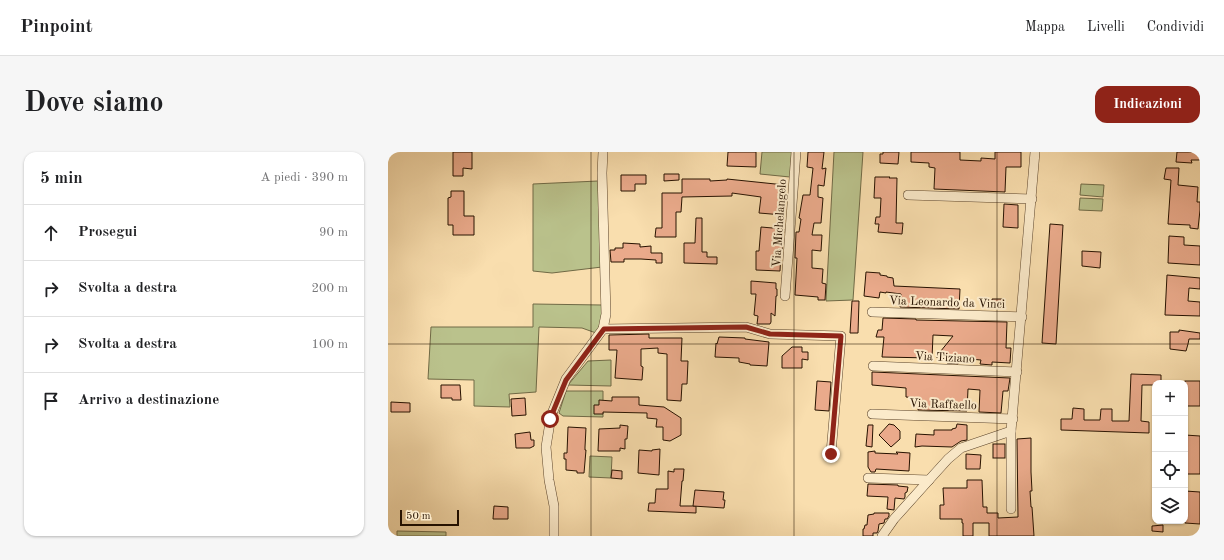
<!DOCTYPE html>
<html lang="it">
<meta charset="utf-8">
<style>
:root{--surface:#fff;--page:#f6f6f6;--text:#202124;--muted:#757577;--line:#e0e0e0;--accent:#8f2418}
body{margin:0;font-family:"Old Standard TT",serif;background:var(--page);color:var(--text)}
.controls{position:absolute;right:12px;bottom:12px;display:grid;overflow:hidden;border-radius:8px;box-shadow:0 1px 3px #0004}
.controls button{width:36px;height:36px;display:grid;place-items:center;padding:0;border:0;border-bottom:1px solid var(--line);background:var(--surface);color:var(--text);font:20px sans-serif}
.scale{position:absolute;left:12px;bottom:10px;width:59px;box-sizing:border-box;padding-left:4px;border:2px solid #271200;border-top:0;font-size:11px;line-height:14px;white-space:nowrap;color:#271200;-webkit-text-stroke:3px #fbeaca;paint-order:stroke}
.stop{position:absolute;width:12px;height:12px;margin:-9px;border:3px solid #8f2418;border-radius:50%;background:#fff}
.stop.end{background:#8f2418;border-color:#fff;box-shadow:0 1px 4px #0008}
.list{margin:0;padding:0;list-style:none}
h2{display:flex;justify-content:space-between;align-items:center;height:52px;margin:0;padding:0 16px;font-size:17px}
h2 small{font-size:13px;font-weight:400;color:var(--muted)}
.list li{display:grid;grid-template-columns:26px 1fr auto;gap:12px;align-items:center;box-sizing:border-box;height:56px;padding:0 16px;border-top:1px solid var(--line)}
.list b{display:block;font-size:15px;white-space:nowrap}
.list em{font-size:13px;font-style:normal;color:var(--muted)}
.icon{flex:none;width:22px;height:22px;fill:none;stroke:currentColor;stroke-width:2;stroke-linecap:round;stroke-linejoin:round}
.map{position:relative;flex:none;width:812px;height:384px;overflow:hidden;border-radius:12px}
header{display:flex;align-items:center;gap:24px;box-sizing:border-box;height:56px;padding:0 20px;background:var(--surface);border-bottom:1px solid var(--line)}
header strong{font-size:19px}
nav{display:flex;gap:22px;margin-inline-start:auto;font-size:14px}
.intro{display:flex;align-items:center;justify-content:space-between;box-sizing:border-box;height:96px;padding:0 24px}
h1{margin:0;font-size:28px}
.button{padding:10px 18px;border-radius:12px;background:var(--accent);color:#fff;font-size:14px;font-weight:700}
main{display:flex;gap:24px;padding:0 24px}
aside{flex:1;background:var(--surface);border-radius:12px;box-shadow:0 1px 3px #0004}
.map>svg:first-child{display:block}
.green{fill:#bac28c;stroke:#706a46}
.building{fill:#eaaa8b;stroke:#271200}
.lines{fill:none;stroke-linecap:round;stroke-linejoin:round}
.street-casing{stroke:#5c452c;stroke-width:10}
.street{stroke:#fbeaca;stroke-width:9}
.route{stroke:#8f2418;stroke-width:5}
.grid{fill:none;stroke:#271200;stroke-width:1;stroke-opacity:0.55}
.labels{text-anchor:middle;stroke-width:4;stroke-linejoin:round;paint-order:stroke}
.street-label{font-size:12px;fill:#271200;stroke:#fbeaca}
</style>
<header>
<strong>Pinpoint</strong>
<nav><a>Mappa</a><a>Livelli</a><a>Condividi</a></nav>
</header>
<div class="intro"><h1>Dove siamo</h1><a class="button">Indicazioni</a></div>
<main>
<aside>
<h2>5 min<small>A piedi · 390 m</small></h2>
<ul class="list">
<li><svg class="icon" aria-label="ahead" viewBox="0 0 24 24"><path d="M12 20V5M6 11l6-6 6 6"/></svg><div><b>Prosegui</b></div><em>90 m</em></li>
<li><svg class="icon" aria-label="right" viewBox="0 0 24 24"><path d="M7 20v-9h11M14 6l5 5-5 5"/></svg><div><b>Svolta a destra</b></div><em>200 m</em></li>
<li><svg class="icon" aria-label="right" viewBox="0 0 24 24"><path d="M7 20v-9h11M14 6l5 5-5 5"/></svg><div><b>Svolta a destra</b></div><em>100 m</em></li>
<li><svg class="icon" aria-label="arrive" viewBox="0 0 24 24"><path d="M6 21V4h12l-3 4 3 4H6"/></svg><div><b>Arrivo a destinazione</b></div></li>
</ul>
</aside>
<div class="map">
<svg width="812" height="384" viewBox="0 0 812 384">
<rect width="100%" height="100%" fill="#f9deae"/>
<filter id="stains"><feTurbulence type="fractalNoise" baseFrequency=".005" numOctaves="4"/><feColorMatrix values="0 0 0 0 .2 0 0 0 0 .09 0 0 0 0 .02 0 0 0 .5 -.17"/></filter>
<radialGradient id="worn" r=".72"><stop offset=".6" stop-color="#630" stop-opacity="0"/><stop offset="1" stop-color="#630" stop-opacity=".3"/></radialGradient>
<!-- green -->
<g class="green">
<polygon points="374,0 404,0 402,25 372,22"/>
<polygon points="446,0 475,0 465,148 438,149"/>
<polygon points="210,29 214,115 164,121 145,119 145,32"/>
<polygon points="693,32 716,33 715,45 692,43"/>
<polygon points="692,46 715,47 714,59 691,58"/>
<polygon points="145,152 214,153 213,172 208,181 194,176 151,175 148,240 121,242 122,255 86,254 86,228 40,227 43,175 145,175"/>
<polygon points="223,208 223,234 180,233 200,209"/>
<polygon points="178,239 215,239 215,265 175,264 171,261"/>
<polygon points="202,304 224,305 223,326 201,325"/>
<polygon points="9,379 58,380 58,384 9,384"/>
</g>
<!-- building -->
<g class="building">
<polygon points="65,0 84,0 84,17 75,16 75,24 65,24"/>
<polygon points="340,0 368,0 368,15 339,14"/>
<polygon points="420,0 436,0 434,17 438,16 436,34 430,33 430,45 435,46 433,71 426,71 424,83 434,83 433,99 424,98 424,116 435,117 434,131 438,132 437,148 430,148 430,145 407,143 409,106 407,106 408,80 411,80 413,67 411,66 415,43 422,43 425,16 419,15"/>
<polygon points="495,0 511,0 510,12 492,11 492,2 495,2"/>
<polygon points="523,0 572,0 572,8 593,9 593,6 607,7 607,0 633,0 633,15 618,15 617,40 546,37 547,16 541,15 541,11 523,10"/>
<polygon points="789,0 812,0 812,8 803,8 804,11 788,10"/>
<polygon points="778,16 791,16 790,33 810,35 809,50 812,50 812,58 810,77 802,76 802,73 780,72 783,28 776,27"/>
<polygon points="276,22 291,22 291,28 276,29"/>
<polygon points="233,23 258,23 258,32 247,32 247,39 233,39"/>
<polygon points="487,25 502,25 501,26 509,26 508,71 515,71 514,82 490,80 491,72 487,72 488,65 492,65 493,46 486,46"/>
<polygon points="294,27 322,27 322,29 339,28 339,27 397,33 395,63 371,61 373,45 344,41 344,44 294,45 293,60 288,60 288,85 267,85 268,76 274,76 274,41 294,41"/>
<polygon points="63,39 76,39 76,64 86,64 86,83 65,83 65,73 60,73 60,46 63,45"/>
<polygon points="616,52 630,53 630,76 615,75"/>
<polygon points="308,66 314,66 314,100 319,100 319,105 329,105 329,112 296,111 296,91 307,91"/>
<polygon points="662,72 675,73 668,192 654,191"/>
<polygon points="373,75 396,77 394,99 393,98 392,119 368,118 368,99 371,99"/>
<polygon points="781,84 796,85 796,93 812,94 812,113 780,111"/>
<polygon points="235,91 252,92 252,95 263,94 263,101 274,101 274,111 268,111 268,108 253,107 236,107 236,110 223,110 222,98 227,98 227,96 235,96"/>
<polygon points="694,99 713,100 712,116 694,114"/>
<polygon points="478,120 492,121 492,123 499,124 499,125 505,126 506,134 572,137 571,157 512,155 513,142 498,140 498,141 492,140 491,146 476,144"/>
<polygon points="779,123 812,126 812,137 801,136 800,149 812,150 812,164 777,163"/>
<polygon points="363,129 388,131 388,137 389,137 389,144 388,144 387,164 383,161 383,170 382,172 369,172 370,164 366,163 368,142 363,142"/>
<polygon points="604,147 615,147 615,154 604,153"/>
<polygon points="464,149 471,149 470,181 462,181"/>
<polygon points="495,166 528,167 528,168 619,170 618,196 623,196 622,211 604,210 604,213 592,212 593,208 571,206 570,212 559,211 558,207 548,205 565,184 545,183 544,206 494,205 496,185 488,185 490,178 494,178"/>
<polygon points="791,178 812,181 812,187 801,187 800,192 798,199 782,197 782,180 791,180"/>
<polygon points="261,182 261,186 294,186 293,209 300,209 299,232 294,232 293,249 279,248 279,202 270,201 270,196 253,197 253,214 255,215 254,228 227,226 229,198 221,198 221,183"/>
<polygon points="331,185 357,186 357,187 381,190 379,214 362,213 362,212 351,210 351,206 327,205 328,191 329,192"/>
<polygon points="404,195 414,195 414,200 420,200 420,208 414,207 414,216 394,216 394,204"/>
<polygon points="484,220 485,220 622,226 620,239 615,239 613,261 591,260 592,238 580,237 579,259 530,258 531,246 518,245 518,236 484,233"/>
<polygon points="743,222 773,223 773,231 767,231 767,233 754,233 753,269 761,270 761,281 673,278 673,267 684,267 685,256 696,257 696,268 712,268 713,257 724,257 724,269 741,269"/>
<polygon points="429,229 443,230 441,259 427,258"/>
<rect x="797" y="229" width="15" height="25"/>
<polygon points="53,233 72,233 73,248 64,248 64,246 53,246"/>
<polygon points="224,245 251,245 251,253 276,255 293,266 293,283 282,289 275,288 275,275 268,275 269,267 259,266 259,261 215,260 215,262 206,262 206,253 211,253 211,248 224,249"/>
<polygon points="137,246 138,263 124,264 123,247"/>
<polygon points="3,250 22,251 22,260 3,260"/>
<polygon points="501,272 506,273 512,279 512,287 503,295 491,283"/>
<polygon points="569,272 579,273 579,288 573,289 564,295 534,294 527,295 528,282 546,283 546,278 564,278 564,277 568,276"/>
<polygon points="232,273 240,274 239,287 237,287 237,297 232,296 232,299 210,299 211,277 232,276"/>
<polygon points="480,273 485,273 484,295 478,294"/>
<polygon points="180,275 198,276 197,295 197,298 198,298 196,321 189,321 189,319 178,318 178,307 176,307 176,301 179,301"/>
<polygon points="142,280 143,288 146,288 146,294 142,296 128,296 127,282"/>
<polygon points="797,283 812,284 812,322 797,322"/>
<polygon points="643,286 643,320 644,339 642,339 643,355 644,355 646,384 601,384 601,371 585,371 585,384 575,384 575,371 574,371 574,367 552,367 552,353 556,353 555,336 579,336 579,328 594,328 595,355 599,355 599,361 610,361 610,366 630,365 629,287"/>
<rect x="605" y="292" width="12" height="14"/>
<polygon points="272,297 271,323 250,321 251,298 264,299 264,298"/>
<polygon points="487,299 487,301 510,302 508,300 522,301 521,319 488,317 487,320 483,320 480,315 480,300"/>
<polygon points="578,302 593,303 592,317 578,317"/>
<polygon points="286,317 296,317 295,329 294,329 292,354 308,354 308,361 260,359 261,351 267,351 268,337 280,337 280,319 286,320"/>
<polygon points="224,318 234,319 234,327 223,326"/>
<polygon points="480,332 510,333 510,334 520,335 519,340 517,341 517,345 516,347 507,346 506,358 499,357 500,345 479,344"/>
<polygon points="307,338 336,340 335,348 337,348 336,356 305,354"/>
<polygon points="797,339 812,340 812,372 797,371"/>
<polygon points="106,354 120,355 120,367 105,367"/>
<polygon points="486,361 501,361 501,364 499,367 497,367 496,371 491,372 490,379 489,381 485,381 485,384 475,384 475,377 476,377 477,373 479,373 480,363 486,362"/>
<polygon points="775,373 775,380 764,379 764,374"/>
</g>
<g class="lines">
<defs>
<g id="street">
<polyline points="520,43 644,47"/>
<polyline points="397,144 408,0"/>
<polyline points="484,160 634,165"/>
<polyline points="215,177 358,175 382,182 453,184 443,301"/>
<polyline points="485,214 629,220"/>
<polyline points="484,262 625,267"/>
<polyline points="480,326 541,328"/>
<polyline points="623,357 623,279 647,0"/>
<polyline points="166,384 166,354 161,328 158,295 163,264 178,227 215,177 218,162 214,21 215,0"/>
<polyline points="494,384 506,367 541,328 560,307 573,296 623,279"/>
</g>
</defs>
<!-- street casing -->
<use href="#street" class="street-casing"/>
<!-- street -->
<use href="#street" class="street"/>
</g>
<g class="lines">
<!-- route -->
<polyline class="route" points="162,267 178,228 216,177 358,175 382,182 453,184 443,302"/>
</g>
<!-- grid -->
<path class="grid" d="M203,0V384M406,0V384M609,0V384M0,192H812"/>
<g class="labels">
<!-- street labels -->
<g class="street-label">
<text transform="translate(391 71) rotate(-86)" y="4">Via Michelangelo</text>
<text transform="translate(559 150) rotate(2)" y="4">Via Leonardo da Vinci</text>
<text transform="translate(557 205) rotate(3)" y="4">Via Tiziano</text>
<text transform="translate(555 252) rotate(2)" y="4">Via Raffaello</text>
</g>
</g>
<rect width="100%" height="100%" filter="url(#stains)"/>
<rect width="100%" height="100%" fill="url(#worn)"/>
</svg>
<div class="controls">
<button>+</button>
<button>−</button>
<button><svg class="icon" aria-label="locate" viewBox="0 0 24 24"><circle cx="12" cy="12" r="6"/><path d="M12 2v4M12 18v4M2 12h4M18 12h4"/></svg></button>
<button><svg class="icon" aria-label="layers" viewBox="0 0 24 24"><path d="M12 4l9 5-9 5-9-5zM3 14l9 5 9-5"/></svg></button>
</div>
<div class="scale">50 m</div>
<div class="stop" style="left:162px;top:267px"></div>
<div class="stop end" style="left:443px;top:302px"></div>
</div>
</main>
